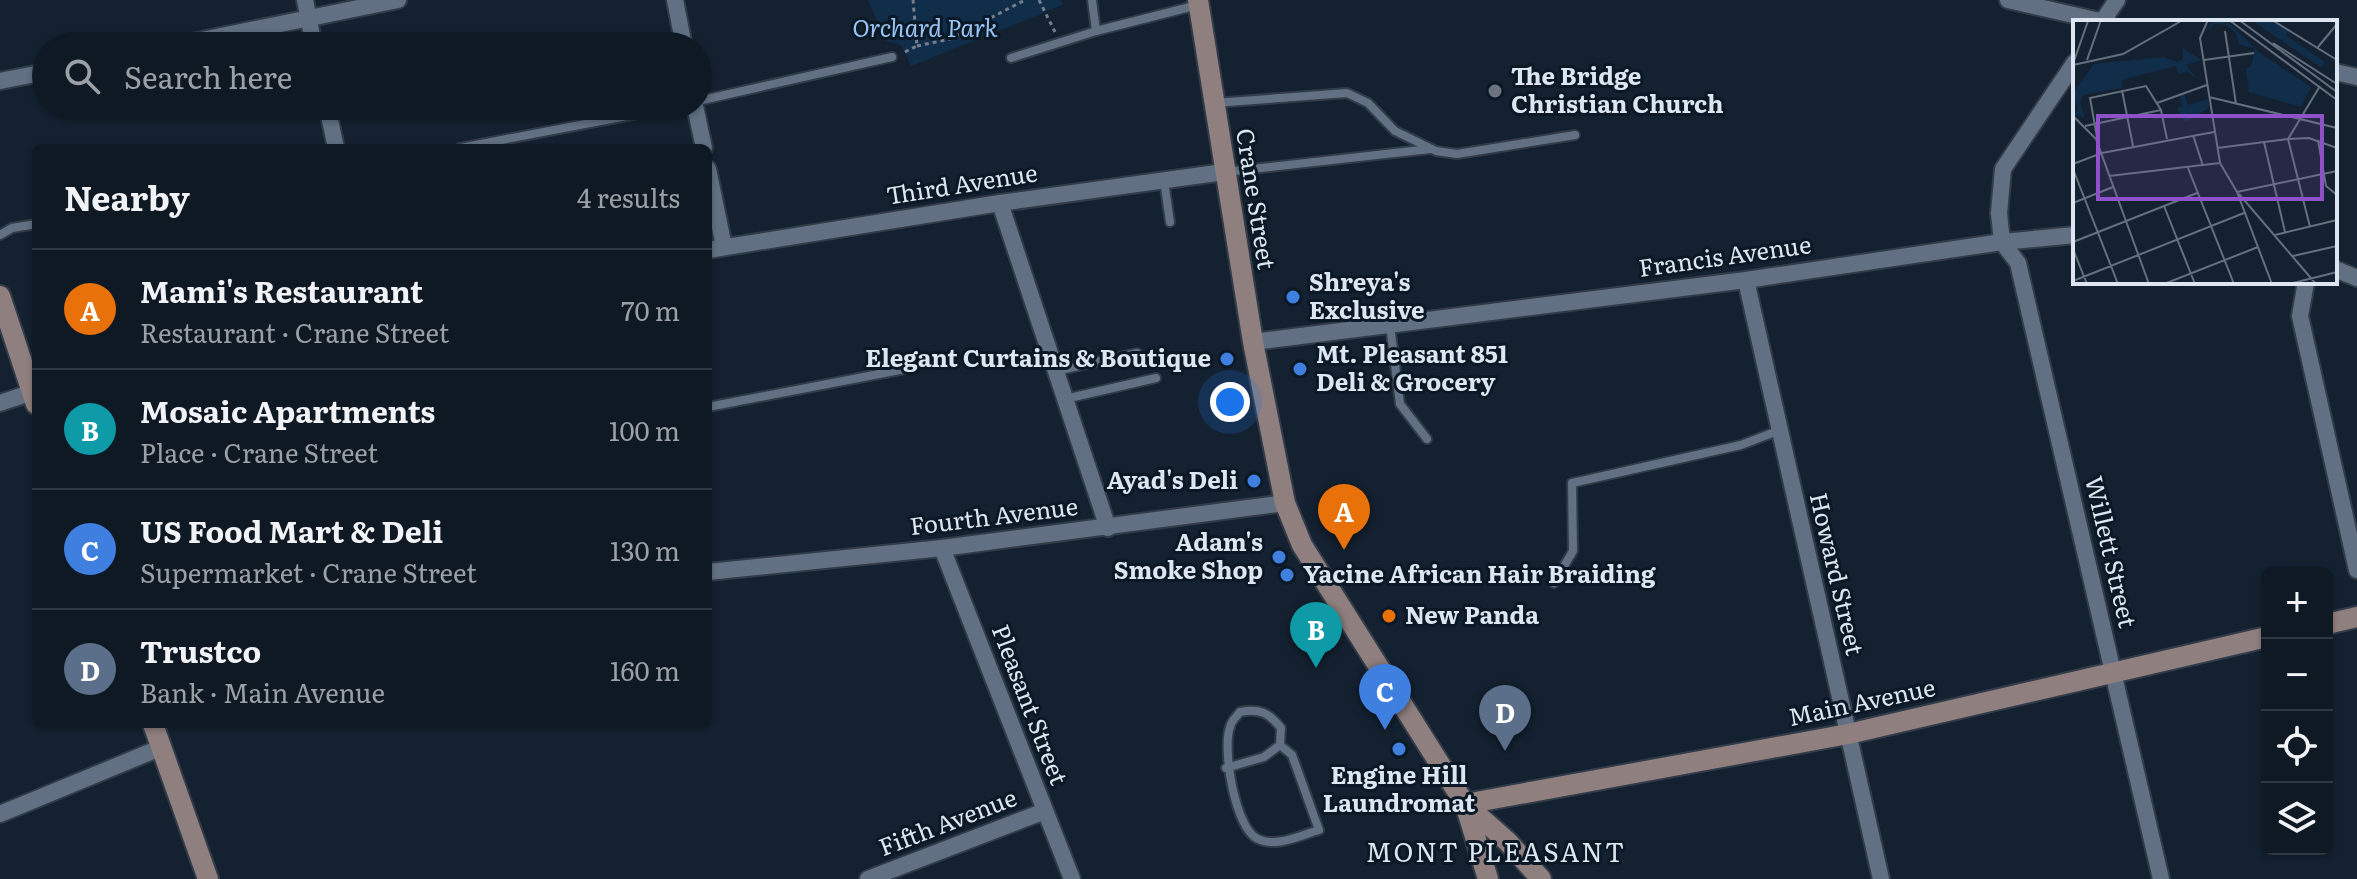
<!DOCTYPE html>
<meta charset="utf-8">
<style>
:root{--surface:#0f1924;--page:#18222c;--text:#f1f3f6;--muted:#9ba0a6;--line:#2f3841;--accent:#b45309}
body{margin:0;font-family:Literata,serif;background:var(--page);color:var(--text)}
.controls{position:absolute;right:24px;bottom:24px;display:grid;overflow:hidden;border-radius:12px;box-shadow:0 2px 6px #0004}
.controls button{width:72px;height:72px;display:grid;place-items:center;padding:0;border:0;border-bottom:2px solid var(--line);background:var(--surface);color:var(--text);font:40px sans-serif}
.you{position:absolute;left:1230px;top:402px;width:28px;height:28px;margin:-20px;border:6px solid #fff;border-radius:50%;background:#1a73e8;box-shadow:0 0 0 12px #1a73e833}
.badge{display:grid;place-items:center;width:52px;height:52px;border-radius:50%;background:var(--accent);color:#fff;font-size:26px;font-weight:700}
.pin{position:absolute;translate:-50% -66px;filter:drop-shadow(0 2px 4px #0008)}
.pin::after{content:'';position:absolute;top:42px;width:28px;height:24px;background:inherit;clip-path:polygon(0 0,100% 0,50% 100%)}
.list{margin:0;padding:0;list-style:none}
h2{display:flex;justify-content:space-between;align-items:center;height:104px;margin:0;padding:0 32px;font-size:34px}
h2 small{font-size:26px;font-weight:400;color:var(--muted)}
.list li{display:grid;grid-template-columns:52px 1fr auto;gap:24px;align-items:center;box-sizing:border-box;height:120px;padding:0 32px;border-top:2px solid var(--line)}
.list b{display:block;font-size:30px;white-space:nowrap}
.list p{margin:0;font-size:26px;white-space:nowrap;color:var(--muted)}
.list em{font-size:26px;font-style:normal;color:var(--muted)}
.icon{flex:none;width:44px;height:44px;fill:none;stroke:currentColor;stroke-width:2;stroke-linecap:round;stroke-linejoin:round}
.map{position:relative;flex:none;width:2357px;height:879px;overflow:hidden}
.search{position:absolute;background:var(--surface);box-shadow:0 2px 6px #0004;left:32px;top:32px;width:680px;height:88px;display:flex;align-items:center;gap:20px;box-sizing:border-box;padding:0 28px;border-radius:44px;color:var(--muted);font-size:30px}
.panel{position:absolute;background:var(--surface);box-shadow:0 2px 6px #0004;left:32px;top:144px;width:680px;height:584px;border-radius:12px}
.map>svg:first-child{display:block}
.green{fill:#102d4a}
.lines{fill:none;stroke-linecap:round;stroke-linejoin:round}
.lane-casing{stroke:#323b48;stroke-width:12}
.street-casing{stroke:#323b48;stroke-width:20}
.secondary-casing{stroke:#323b48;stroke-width:24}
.path{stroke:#747f8b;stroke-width:3;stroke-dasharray:4 4;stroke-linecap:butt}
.lane{stroke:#617183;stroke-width:8}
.street{stroke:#617183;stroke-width:16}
.secondary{stroke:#907f7f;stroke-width:20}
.worship-dot{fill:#6b7280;stroke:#0b1826;stroke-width:3}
.shop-dot{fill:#3f7fe0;stroke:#0b1826;stroke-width:3}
.food-dot{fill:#e8710a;stroke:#0b1826;stroke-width:3}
.labels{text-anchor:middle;stroke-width:6;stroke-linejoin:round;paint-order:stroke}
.park-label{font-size:24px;font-style:italic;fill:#99c5f4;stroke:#0b1826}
.poi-label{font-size:24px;font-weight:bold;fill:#dde6f0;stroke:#0b1826;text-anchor:start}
.street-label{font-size:24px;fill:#dde6f0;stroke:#0b1826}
.neighbourhood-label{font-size:26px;letter-spacing:2px;fill:#dde6f0;stroke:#0b1826}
.inset-road{fill:none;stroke:#64707d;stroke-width:2}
.view{fill:#8f51c9;fill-opacity:0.15;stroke:#8f51c9;stroke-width:4}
.inset-edge{fill:none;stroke:#dde6f0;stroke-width:4}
</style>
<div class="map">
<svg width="2357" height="879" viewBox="0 0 2357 879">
<rect width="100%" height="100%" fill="#142130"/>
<!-- green -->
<polygon class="green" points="868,0 1061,0 1063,5 911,66 901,45 886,41"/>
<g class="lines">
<defs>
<g id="lane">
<polyline points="1092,0 1096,31 1198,5"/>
<polyline points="1011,58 1096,31"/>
<polyline points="698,101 892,57"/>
<polyline points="1214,103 1347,93 1368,103 1395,131 1436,151 1457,154 1575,135"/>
<polyline points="460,148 679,106"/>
<polyline points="1225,172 1430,149"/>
<polyline points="1164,181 1170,222"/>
<polyline points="0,235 12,228 36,224"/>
<polyline points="1390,325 1400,404 1427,439"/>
<polyline points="1056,371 1137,353"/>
<polyline points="1065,399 1156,378"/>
<polyline points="708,407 905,369"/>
<polyline points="1554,583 1573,551 1572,483 1741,445 1780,430"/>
<path d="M1226,768L1264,757L1280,745L1281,728C1269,713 1260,708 1240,712C1237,716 1231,721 1230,727C1222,749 1235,829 1258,839C1276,848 1301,835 1319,830L1292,755L1280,745"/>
</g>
<g id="street">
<polyline points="305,0 314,46"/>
<polyline points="675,0 684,46"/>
<polyline points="2008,0 2104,22"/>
<polyline points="2102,22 2117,0"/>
<polyline points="172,46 398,0"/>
<polyline points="2335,72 2357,77"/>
<polyline points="0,81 46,72"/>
<polyline points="327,106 336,148"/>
<polyline points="695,106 704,148"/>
<polyline points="708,169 724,247"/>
<polyline points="1000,203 1108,528"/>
<polyline points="2002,242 2018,263 2161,879"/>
<polyline points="2002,242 2075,235"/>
<polyline points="708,250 1000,203 1224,172"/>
<polyline points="2335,269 2357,278"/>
<polyline points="1746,280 1881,879"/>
<polyline points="2306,282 2300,316 2357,570"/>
<polyline points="1253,342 1746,280 2002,242 1999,213 2003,169 2075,62"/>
<polyline points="0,403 36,391"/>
<polyline points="942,548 1072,879"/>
<polyline points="708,572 942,548 1285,503"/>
<polyline points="0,814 160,748"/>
<polyline points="868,879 1045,811"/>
</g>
<g id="secondary">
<polyline points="1198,0 1253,342 1285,503 1302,545 1465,804 1488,879"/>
<polyline points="0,296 36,404"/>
<polyline points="2327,624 2357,617"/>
<polyline points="153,724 208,879"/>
<polyline points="1465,804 1848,734 2267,637"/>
<polyline points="1465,804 1508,842 1541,879"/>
</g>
</defs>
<!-- lane casing -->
<use href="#lane" class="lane-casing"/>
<!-- street casing -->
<use href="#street" class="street-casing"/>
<!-- secondary casing -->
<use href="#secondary" class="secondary-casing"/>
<!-- path -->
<g class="path">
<polyline points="1039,0 1055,32"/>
<polyline points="917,46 950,39 1025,0"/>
<polyline points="905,52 917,46 913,0"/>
</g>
<!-- lane -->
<use href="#lane" class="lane"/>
<!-- street -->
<use href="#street" class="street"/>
<!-- secondary -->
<use href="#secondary" class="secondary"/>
</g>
<!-- markers -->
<circle class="worship-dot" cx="1495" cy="91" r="8"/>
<g class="shop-dot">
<circle cx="1293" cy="297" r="8"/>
<circle cx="1227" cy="359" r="8"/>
<circle cx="1300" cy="369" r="8"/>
<circle cx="1254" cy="481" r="8"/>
<circle cx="1279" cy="557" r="8"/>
<circle cx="1287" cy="575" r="8"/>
<circle cx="1399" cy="749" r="8"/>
</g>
<circle class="food-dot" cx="1389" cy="616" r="8"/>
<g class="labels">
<!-- park labels -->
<g class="park-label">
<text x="925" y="37">Orchard Park</text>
</g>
<!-- poi labels -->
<g class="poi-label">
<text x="1511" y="85">The Bridge<tspan x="1511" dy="28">Christian Church</tspan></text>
<text x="1309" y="291">Shreya's<tspan x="1309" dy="28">Exclusive</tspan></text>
<text x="1316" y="363">Mt. Pleasant 851<tspan x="1316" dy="28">Deli &amp; Grocery</tspan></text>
<text x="1211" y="367" text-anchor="end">Elegant Curtains &amp; Boutique</text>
<text x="1238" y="489" text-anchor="end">Ayad's Deli</text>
<text x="1263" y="551" text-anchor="end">Adam's<tspan x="1263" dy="28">Smoke Shop</tspan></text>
<text x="1303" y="583">Yacine African Hair Braiding</text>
<text x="1405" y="624">New Panda</text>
<text x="1399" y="784" text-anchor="middle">Engine Hill<tspan x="1399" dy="28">Laundromat</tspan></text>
</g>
<!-- street labels -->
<g class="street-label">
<text transform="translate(962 185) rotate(-9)" y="8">Third Avenue</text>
<text transform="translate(1255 199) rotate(81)" y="8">Crane Street</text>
<text transform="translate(1725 257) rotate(-8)" y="8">Francis Avenue</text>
<text transform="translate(994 517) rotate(-7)" y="8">Fourth Avenue</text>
<text transform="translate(2110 552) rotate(77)" y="8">Willett Street</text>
<text transform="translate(1836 574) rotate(77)" y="8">Howard Street</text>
<text transform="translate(1862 703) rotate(-12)" y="8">Main Avenue</text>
<text transform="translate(1029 705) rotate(69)" y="8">Pleasant Street</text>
<text transform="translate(948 823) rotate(-21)" y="8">Fifth Avenue</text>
</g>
<!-- neighbourhood labels -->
<g class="neighbourhood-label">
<text x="1496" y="862">MONT PLEASANT</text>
</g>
</g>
<!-- overview -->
<g transform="translate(2073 20)">
<rect width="264" height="264" fill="#142130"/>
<path d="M140,0H153L187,33L238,67L228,87L176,72L173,48L178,47L182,29L166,24L162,12L152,5L141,4L131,14ZM178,0H197L215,11L213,15L252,42L249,48ZM110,28L129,40L113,45L124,59L115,52L105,54L103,46L49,60V68L10,75L7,82L12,99L1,93L5,90L0,73L21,44L91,37L104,42L110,39ZM111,73L115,85L135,79L136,88L112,102L104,88L110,86L106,74Z" fill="#102d4a"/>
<path class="inset-road" d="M135,0L127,18L147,143L164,172L199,264M156,0L264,80M166,0L264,72M199,0L264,40M152,11L163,84M200,23L264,64M245,27L264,4M14,40L28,0M131,40L181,33M0,44L15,1M0,45L50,34L110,0M49,70L60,126M136,77L264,108M84,83L134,65M0,96L23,119L76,264M12,106L88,90M120,115L130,146M24,117L17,78L73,66L88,90L94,119M245,120L253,166L264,175M191,122L212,212M144,128L215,119L247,66M0,144L29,133L141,112M115,148L161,264M0,149L45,264M36,156L147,143M164,172L264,151M166,174L243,264M0,183L40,167M91,186L122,264M237,207L215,119L236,118L264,128M202,215L264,200M0,222L124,173M0,229L14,264M220,236L264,226M0,261L171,193M91,264L185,227M216,264L264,252"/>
<path class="view" d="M25,96H249V179H25Z"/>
<rect width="264" height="264" class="inset-edge"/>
</g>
</svg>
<div class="controls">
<button>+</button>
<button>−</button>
<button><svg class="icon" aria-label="locate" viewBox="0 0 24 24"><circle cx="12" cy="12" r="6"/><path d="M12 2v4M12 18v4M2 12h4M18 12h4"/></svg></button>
<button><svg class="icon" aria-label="layers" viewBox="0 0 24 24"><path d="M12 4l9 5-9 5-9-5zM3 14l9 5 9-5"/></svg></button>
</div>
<div class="you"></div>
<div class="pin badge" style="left:1344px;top:550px;background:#e8710a">A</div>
<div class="pin badge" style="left:1316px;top:668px;background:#0f9aa8">B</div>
<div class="pin badge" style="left:1385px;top:730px;background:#3f7fe0">C</div>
<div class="pin badge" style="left:1505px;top:751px;background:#5c6f8a">D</div>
<div class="search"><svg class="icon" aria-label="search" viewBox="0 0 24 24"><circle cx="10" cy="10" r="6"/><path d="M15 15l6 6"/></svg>Search here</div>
<section class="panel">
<h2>Nearby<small>4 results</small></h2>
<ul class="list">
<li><span class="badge" style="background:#e8710a">A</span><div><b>Mami's Restaurant</b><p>Restaurant · Crane Street</p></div><em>70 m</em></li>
<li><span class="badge" style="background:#0f9aa8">B</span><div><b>Mosaic Apartments</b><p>Place · Crane Street</p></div><em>100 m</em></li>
<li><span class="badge" style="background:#3f7fe0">C</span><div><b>US Food Mart &amp; Deli</b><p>Supermarket · Crane Street</p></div><em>130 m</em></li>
<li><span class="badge" style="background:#5c6f8a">D</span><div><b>Trustco</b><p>Bank · Main Avenue</p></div><em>160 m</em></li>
</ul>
</section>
</div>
